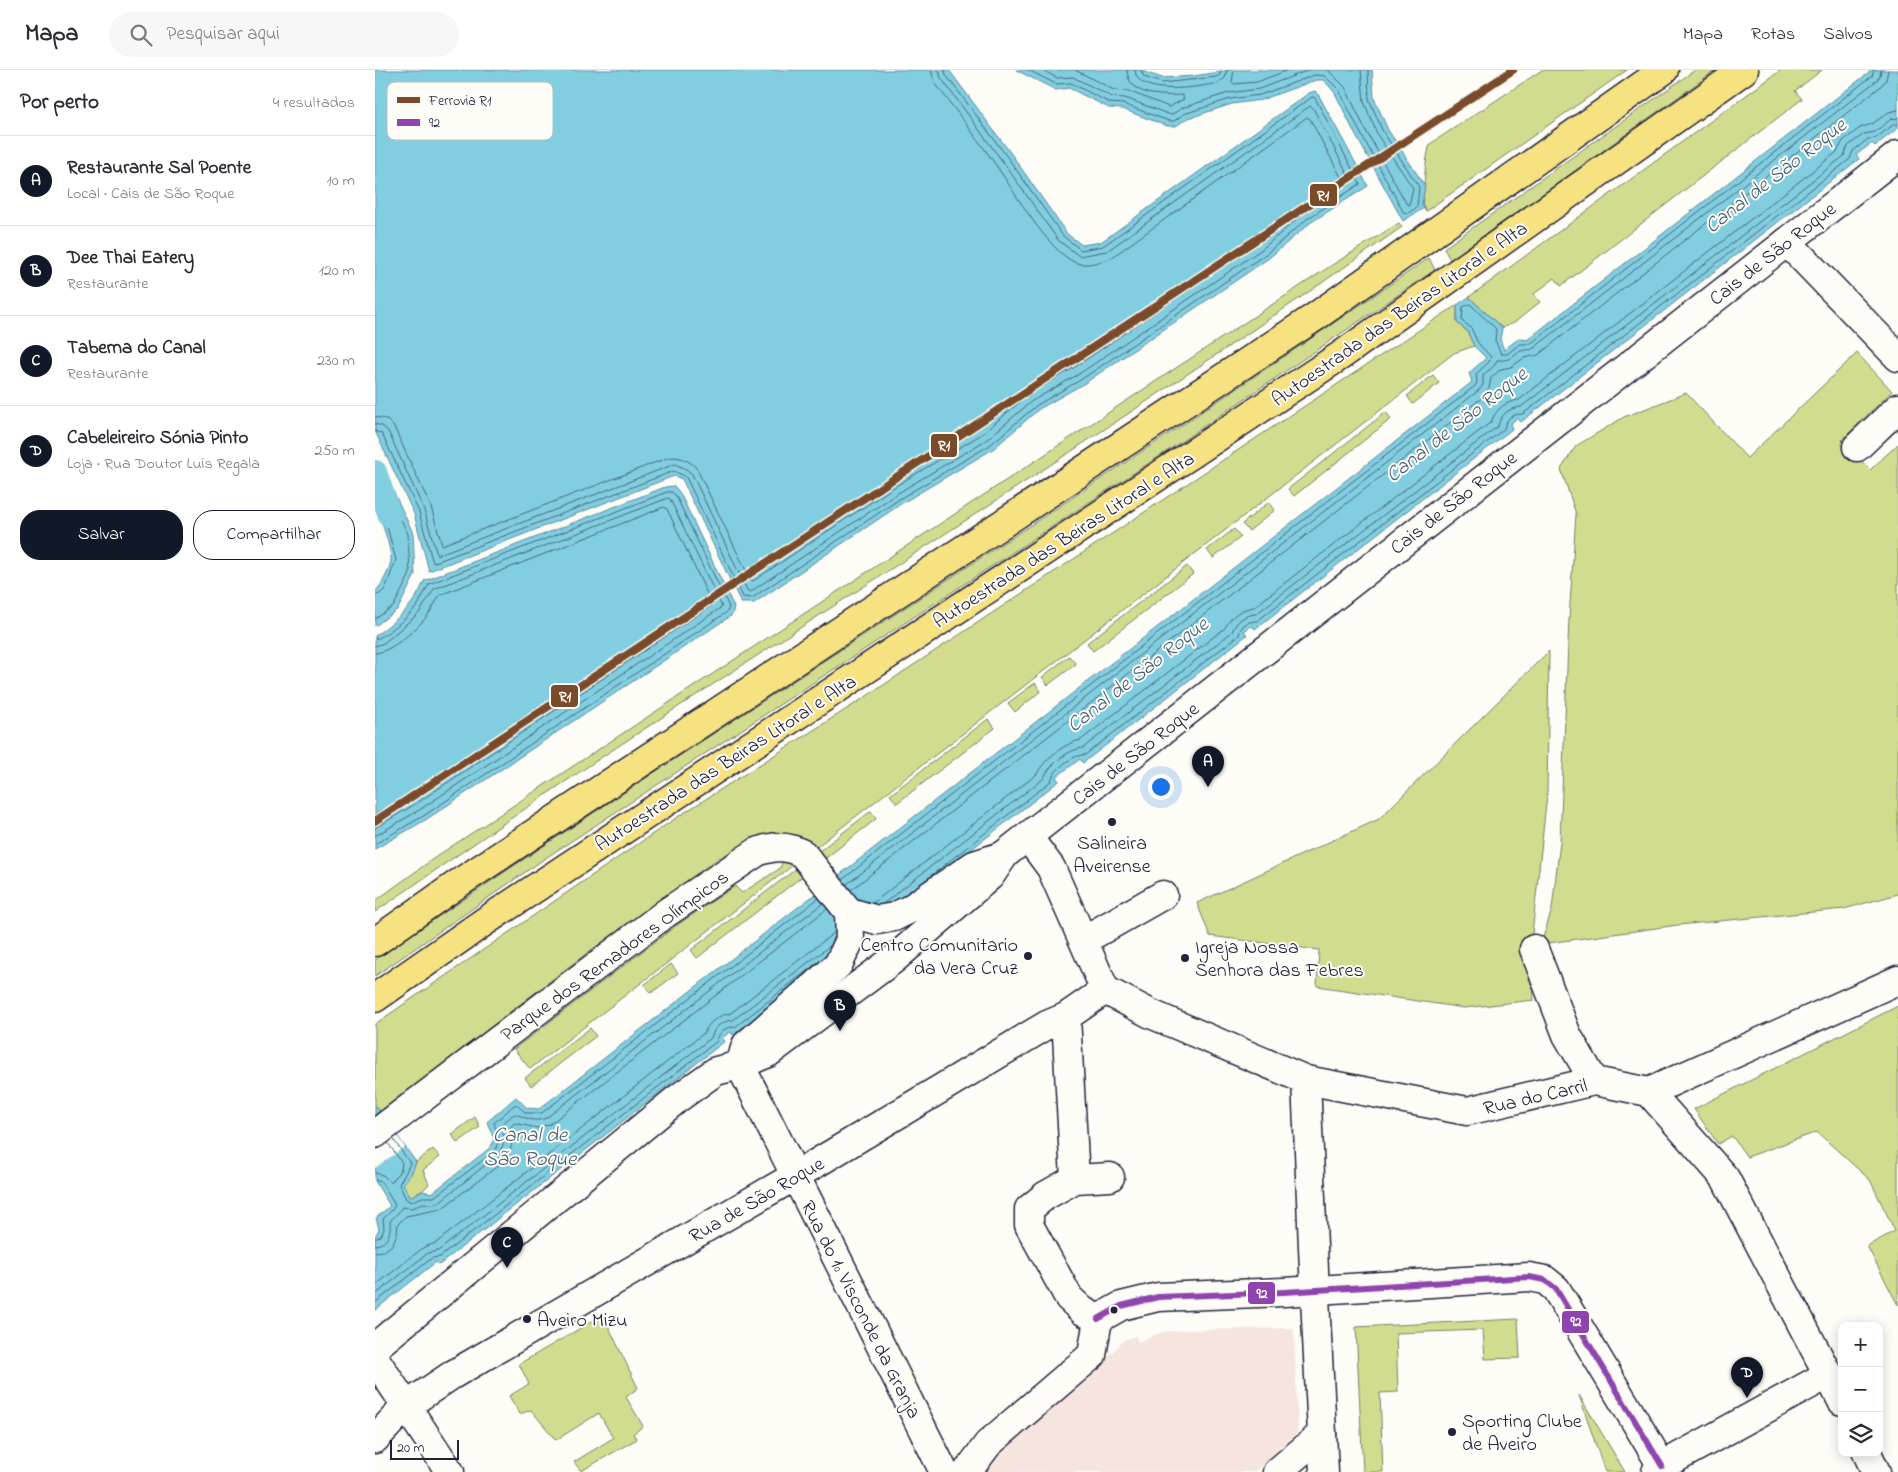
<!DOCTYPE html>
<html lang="pt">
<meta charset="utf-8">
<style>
:root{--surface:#fff;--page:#f7f7f7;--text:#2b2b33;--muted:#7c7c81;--line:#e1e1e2;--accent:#111827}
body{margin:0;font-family:"Indie Flower",sans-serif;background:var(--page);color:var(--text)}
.controls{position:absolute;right:15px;bottom:15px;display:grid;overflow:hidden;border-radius:10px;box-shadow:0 2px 12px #0003}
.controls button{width:45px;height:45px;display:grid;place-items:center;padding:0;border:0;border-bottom:1px solid var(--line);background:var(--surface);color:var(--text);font:25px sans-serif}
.scale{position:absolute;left:15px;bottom:12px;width:69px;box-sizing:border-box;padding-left:5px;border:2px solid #22223b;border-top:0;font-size:14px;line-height:18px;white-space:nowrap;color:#22223b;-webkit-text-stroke:4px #fdfcf7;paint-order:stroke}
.you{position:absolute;left:785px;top:716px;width:18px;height:18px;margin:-12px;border:4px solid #fff;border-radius:50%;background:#1a73e8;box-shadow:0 0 0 8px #1a73e833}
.badge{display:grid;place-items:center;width:32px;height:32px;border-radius:50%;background:var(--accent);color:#fff;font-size:16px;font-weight:700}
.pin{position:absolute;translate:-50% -41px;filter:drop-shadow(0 1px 2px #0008)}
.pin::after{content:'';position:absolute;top:26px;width:18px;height:15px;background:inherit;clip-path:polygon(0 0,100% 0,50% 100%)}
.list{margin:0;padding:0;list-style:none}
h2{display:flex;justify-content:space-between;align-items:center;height:65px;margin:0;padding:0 20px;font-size:21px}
h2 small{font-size:16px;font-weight:400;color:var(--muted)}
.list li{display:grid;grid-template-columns:32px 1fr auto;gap:15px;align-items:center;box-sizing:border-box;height:90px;padding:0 20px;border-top:1px solid var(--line)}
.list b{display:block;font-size:19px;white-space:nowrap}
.list p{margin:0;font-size:16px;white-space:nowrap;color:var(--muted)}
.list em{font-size:16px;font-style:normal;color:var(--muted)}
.actions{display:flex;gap:10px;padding:15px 20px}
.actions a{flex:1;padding:11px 0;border:1px solid var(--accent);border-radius:20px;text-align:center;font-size:18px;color:var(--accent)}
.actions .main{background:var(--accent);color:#fff}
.icon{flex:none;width:28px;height:28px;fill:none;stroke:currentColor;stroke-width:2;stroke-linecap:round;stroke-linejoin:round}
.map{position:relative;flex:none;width:1523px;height:1402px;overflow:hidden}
header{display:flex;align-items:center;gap:30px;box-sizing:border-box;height:70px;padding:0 25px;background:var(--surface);border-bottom:1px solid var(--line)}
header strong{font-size:24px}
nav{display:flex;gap:28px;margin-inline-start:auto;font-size:18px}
.search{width:350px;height:45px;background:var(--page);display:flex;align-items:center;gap:12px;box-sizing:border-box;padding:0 18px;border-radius:28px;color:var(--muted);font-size:19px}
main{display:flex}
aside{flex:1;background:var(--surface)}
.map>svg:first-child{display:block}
.built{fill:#f6e4df}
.green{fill:#d1dc8f;stroke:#7a7f65}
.water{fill:#81cee0;stroke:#5b899e}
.pier{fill:#fdfcf7}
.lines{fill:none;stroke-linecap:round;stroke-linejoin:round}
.shore{stroke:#48677d;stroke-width:1}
.canal{stroke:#81cee0;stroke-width:24}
.street-casing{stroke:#22223b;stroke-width:31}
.highway-casing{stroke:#22223b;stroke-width:31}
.street{stroke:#fdfcf7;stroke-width:28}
.highway{stroke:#f7e281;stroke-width:28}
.bus-1-casing{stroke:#fdfcf7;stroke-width:10}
.bus-1{stroke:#8e44ad;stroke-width:6}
.rail-1-casing{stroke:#fdfcf7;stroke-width:11}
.rail-1{stroke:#7a4b2a;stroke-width:8}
.poi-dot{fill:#22223b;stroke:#fdfcf7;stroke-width:2}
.labels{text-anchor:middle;stroke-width:4;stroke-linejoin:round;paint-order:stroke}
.street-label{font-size:20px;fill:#22223b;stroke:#fdfcf7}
.poi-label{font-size:20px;fill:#22223b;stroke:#fdfcf7;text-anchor:start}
.water-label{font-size:21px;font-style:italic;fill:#435e75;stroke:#fdfcf7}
.key{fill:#fdfcf7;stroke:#bbbbbf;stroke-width:1}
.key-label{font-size:14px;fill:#22223b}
.line-badge{stroke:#fdfcf7;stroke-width:2}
.badge-label{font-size:14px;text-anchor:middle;font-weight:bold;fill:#fff}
</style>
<header>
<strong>Mapa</strong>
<div class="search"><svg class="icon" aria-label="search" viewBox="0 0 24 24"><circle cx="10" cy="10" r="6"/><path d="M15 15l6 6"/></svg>Pesquisar aqui</div>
<nav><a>Mapa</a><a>Rotas</a><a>Salvos</a></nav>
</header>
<main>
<aside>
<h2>Por perto<small>4 resultados</small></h2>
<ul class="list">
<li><span class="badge">A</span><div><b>Restaurante Sal Poente</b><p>Local · Cais de São Roque</p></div><em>10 m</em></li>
<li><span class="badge">B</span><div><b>Dee Thai Eatery</b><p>Restaurante</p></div><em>120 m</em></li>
<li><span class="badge">C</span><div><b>Taberna do Canal</b><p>Restaurante</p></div><em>230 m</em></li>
<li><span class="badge">D</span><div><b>Cabeleireiro Sónia Pinto</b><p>Loja · Rua Doutor Luís Regala</p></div><em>250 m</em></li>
</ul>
<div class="actions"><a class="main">Salvar</a><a>Compartilhar</a></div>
</aside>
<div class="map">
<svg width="1523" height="1402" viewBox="0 0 1523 1402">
<rect width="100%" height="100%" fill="#fdfcf7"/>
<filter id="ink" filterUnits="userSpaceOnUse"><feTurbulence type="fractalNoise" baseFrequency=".02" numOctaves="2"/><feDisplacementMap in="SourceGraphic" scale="10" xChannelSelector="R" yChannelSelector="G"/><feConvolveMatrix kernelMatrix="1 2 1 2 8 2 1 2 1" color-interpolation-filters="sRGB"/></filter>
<g filter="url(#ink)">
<!-- built -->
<polygon class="built" points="919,1258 923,1362 879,1402 605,1402 609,1392 677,1332 738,1282 749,1270 761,1266 763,1272 787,1262 811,1260"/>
<!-- green -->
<g class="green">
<path d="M1167,0H1252L1051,141L1047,134C1050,114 1049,94 1055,74Z"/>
<polygon points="1320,0 1341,0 1075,190 1069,178"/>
<polygon points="1406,0 1447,0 1420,21 1427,29 1186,216 1180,208 1159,224 1165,232 1139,253 1127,258 1094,227"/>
<path d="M1024,153L1027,157C790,324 546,479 303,637C201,703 100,773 0,842V831L65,784L954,197Z"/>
<path d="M1054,188L1060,200L785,386L172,787L0,906V890L33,867C371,638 717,420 1054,188Z"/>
<polygon points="1082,235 1082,253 1092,261 1099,276 1079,283 155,999 139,979 302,855 360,816 367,823 404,799 409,790 391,766 344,788 283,831 192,898 5,1043 0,1035 0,954 301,748 492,626"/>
<polygon points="1482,283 1517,321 1467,370 1495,400 1523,374 1523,824 1469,839 1303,855 1166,874 1177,839 1185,772 1194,549 1201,444 1186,399 1201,376 1249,347 1311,323 1372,388"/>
<polygon points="1058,305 1064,313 1038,334 1032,326"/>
<polygon points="1011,342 1016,349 919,426 913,419"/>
<polygon points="894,432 900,440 874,461 867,454"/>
<polygon points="859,459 866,467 838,488 832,480"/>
<polygon points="812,496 818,504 718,581 712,573"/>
<polygon points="1174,581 1172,724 1155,883 1159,930 1089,938 942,916 944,880 835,866 822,833 1004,749"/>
<polygon points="694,586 701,594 673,615 667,607"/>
<polygon points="660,613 666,621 640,642 633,633"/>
<polygon points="613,649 620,658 522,733 515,725"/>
<polygon points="496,741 501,749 322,888 316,880"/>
<polygon points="296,894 303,903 276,923 269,915"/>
<polygon points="1523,936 1523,1235 1492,1176 1520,1161 1495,1110 1442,1062 1372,1087 1357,1066 1343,1074 1319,1039"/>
<polygon points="215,958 221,966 156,1016 150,1008"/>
<polygon points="100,1047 105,1057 82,1073 77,1064"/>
<polygon points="58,1079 65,1087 48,1100 54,1114 47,1121 35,1127 28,1114 36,1104 41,1092"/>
<polygon points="228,1245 263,1318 251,1327 268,1356 258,1364 262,1369 206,1401 199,1392 238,1368 224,1343 181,1370 156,1340 145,1344 134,1326 154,1314 144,1294"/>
<polygon points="1143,1249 1145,1288 1110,1289 1108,1260 1021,1263 1023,1322 1005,1323 1008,1402 988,1402 981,1257"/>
<polygon points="1204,1325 1250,1402 1230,1402"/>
</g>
<!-- water -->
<g class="water">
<polygon points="0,0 574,0 637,85 692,164 707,175 726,172 934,23 940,21 943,24 993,116 935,153 894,188 710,313 664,339 618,379 529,432 379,533 366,533 307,409 299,406 54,501 39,444 0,361"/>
<polygon points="641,0 764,0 787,8 819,6 856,0 997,0 999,28 1013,60 1050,116 1047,134 1049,138 1028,151 980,64 960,23 949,10 941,10 886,30 857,34 811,49 801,56 792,56 747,39 734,38 694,18 681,20"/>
<polygon points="1497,0 1523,0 1523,58 1500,76 1497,73 1481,85 1484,89 1146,352 1142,348 1135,354 1137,359 880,559 877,556 869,561 872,565 708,693 705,689 681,707 684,711 358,965 355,962 347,968 350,971 64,1195 61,1192 0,1240 0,1167 4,1159 1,1148 15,1136 0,1111 0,1035 41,1092 36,1104 28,1114 35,1127 47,1121 57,1123 116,1077 119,1069 112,1052 141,1027 152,1038 164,1039 1097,312 1094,303 1111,288 1099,276 1092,261 1082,253 1082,235 1094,227 1127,258 1125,269 1129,280 1144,268 1152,270"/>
<path d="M14,412L38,463L40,505L23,539L0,556V522C6,517 17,496 16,488C14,465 0,444 0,420Z"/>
<path d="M299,416L305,423L359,537L357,545L52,749L0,779V566C21,550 40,536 49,511L290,417Z"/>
</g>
<!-- pier -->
<polygon class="pier" points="0,1047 13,1054 30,1077 0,1098"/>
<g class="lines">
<!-- shore -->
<g class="shore">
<polyline points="653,0 681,14 696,13 735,33 748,34 794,51 799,51 809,44 855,29 885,25 940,5 950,6 964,20 985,62 1029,143 1032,144 1042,137 1044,117 1008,62 994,29 993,0"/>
<polyline points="667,0 682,8 698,7 737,27 750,28 796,45 807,38 853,23 884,19 934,0"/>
<path d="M700,0L739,20L753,21L794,37L809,29L807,25C787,26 753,27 752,0"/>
<path d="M760,0C761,28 825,17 843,13L850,8L852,0"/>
<polyline points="766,0 769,7 787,13 841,7 845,5 846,0"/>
<polyline points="859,0 857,12 859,14 882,12 913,0"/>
<polyline points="953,0 970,17 990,59 1031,133 1034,135 1038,118 1003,66 989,32 986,0"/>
<path d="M0,347L11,349L19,357L56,437L67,475L292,388C303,385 315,390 322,399L375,509L378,511L519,417L607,364L653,325L700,297L882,173L924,138L967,109L935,49L932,47L736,188C726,192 709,197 699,192C673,180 640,123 623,98C603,69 581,41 560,13L556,0"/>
<polyline points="0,354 7,356 13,361 49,440 62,485 300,394 311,399 317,404 372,520 375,522 523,423 611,370 657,331 704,304 887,179 928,144 977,112 938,38 935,36 732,181 704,186 683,170 628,92 566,8 564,0"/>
<polyline points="0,361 7,364 44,442 58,493 299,401 311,407 368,527 377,528 526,428 615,375 662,335 707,309 891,184 932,149 985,114 940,28 937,27 728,176 706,180 688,166 633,88 571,5 570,0"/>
<polyline points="0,424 10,420 12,421 33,464 35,504 19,536 0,549"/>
<polyline points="0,434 5,435 7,438 21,490 10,519 5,524 0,525"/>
<path d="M0,569C10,568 36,544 43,535C47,528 50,521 54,514L292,422H297L301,426L354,537L352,542L50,745L0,774"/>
<polyline points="0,576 9,573 45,542 59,519 293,428 295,429 347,537 46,739 0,766"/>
<path d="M0,583C15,583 44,557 53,545C57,539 61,531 65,525L289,437L292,439L337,534L336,536L42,733L0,758"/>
<polyline points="467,810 1100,316 1102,312 1101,304 1114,292 1116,287 1103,273 1096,258 1087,251 1088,237 1095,234 1121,259 1120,270 1126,284 1132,284 1145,274 1155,274 1497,6 1499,0"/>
<path d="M471,815L1103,321L1108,315V305L1119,296L1122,290C1139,291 1135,285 1146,281C1151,279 1154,281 1159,278L1501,11L1505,6L1506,0"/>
<path d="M544,815L676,711C678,700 698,684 710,685L864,565C866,555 872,551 882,551L1129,359C1131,348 1137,344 1148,344L1475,89L1478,81L1493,69L1501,68L1518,55L1523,54"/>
<polyline points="476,820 1108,327 1114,318 1116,308 1126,299 1136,297 1149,288 1163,285 1505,17 1511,10 1513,0"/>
<path d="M498,833L662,704C669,689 690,673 706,670L850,558C856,546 865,539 879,537L1116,352C1121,339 1130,332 1144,330L1462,82L1468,71L1485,58L1497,54L1514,42L1523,40"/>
<path d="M509,833L669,708C674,695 694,679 708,678L857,562C861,551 869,545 881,544L1123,356C1126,344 1134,338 1146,337L1469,86L1473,76L1489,64L1500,62L1516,49L1523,48"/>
<polyline points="18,1069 35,1093 31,1102 24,1114 31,1129 36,1132 47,1127 59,1127 120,1081 124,1069 119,1053 139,1035 142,1035 151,1043 167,1043 444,828"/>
<polyline points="0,1103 8,1105 16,1113 26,1099 27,1093 13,1073"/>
<polyline points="0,1110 6,1112 20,1135 18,1139 8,1149 9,1159 6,1166 0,1169"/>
<path d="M0,1175C13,1174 16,1163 15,1151L23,1143L27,1137L38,1138L48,1133L57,1134L63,1133L124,1084L130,1070L126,1055L139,1044C150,1046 157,1054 171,1048L448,833"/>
<path d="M0,1182L9,1181L17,1175L22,1164L23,1154L31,1146L66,1139L128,1092C137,1082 139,1070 135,1058L139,1053L162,1058L175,1054L452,839"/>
<path d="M0,1216L49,1177L61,1173L329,963C334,952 343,945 356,943L460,862"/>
<path d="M0,1225L53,1183L63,1181L336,968C339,957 347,951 358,950L456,875"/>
<path d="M0,1233L57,1188L65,1187L342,971C344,961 350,957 360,957L442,893"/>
</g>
<!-- canal -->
<polyline class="canal" points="0,402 15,446"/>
<defs>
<g id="street">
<polyline points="1412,172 1523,287"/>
<polyline points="1482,377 1523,338"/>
<polyline points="653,767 676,798 730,920"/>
<polyline points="474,842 502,850 519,847 535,839 599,795 627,786"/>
<polyline points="709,870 788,825"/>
<polyline points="1159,879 1192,965 1219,1011"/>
<polyline points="730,920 776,944 931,1010 1092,1041 1219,1011 1274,1022 1350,1108 1467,1331"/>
<polyline points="691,947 700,1109"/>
<polyline points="365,995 569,1402"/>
<polyline points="365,995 371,975 463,895 475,870 474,842"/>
<polyline points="931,1010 941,1248 949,1402"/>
<polyline points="1274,1022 1523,910"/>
<path d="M0,1064L291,843L382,782C398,776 412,775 428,784L474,842"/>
<polyline points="723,1249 746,1236 783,1227 909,1222 1154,1207 1170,1210 1181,1219 1287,1396"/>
<polyline points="723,1249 708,1241 694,1228 654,1155 654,1139 670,1126 700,1109 735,1107"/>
<polyline points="0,1277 302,1029 341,1001 365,995 393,983 519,889 615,806 630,784 1523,85"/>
<polyline points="0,1289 75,1402"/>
<polyline points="0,1369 31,1336 77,1305 420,1106 672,955 691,947 730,920"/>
<polyline points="1492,1383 1501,1402"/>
<polyline points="592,1402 613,1374 717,1285 723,1249"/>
<polyline points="902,1402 947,1364"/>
<polyline points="1281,1402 1287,1396 1454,1304"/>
</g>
<g id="highway">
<polyline points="0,872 81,815 940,247 1289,0"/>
<polyline points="0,928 109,852 965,286 1369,0"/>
</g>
</defs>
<!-- street casing -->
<use href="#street" class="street-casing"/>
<!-- highway casing -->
<use href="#highway" class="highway-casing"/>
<!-- street -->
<use href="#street" class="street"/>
<!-- highway -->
<use href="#highway" class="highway"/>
<defs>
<polyline id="bus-1" points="723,1249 746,1236 783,1227 909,1222 1154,1207 1170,1210 1181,1219 1287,1396"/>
</defs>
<!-- bus-1 casing -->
<use href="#bus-1" class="bus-1-casing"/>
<!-- bus-1 -->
<use href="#bus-1" class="bus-1"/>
<defs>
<polyline id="rail-1" points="0,751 1138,0"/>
</defs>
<!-- rail-1 casing -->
<use href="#rail-1" class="rail-1-casing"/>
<!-- rail-1 -->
<use href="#rail-1" class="rail-1"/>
</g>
</g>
<!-- markers -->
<g class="poi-dot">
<circle cx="737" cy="752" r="5"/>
<circle cx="653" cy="886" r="5"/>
<circle cx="810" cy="888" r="5"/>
<circle cx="739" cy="1240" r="4.5"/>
<circle cx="152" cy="1249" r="5"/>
<circle cx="1077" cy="1362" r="5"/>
</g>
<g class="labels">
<!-- street labels -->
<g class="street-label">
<text transform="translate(1397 183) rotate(-38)" y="7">Cais de São Roque</text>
<text transform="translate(1024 243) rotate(-35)" y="7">Autoestrada das Beiras Litoral e Alta</text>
<text transform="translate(1078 432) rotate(-38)" y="7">Cais de São Roque</text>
<text transform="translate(688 469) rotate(-33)" y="7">Autoestrada das Beiras Litoral e Alta</text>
<text transform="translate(760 683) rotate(-38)" y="7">Cais de São Roque</text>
<text transform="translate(350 692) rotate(-33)" y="7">Autoestrada das Beiras Litoral e Alta</text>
<text transform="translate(239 885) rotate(-36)" y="7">Parque dos Remadores Olímpicos</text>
<text transform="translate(1160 1026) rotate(-13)" y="7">Rua do Carril</text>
<text transform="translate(381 1129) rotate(-30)" y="7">Rua de São Roque</text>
<text transform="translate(487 1239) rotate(63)" y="7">Rua do 1º Visconde da Granja</text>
</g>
<!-- poi labels -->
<g class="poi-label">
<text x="737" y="779" text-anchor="middle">Salineira<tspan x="737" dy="23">Aveirense</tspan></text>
<text x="643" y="881" text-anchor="end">Centro Comunitario<tspan x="643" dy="23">da Vera Cruz</tspan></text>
<text x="820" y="883">Igreja Nossa<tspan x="820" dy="23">Senhora das Febres</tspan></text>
<text x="162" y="1256">Aveiro Mizu</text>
<text x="1087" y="1357">Sporting Clube<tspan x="1087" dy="23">de Aveiro</tspan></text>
</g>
<!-- water labels -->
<g class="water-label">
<text transform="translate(1400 105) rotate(-38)" y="7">Canal de São Roque</text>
<text transform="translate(1081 354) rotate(-38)" y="7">Canal de São Roque</text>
<text transform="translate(762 604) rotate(-38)" y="7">Canal de São Roque</text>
<text x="155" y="1071">Canal de<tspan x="155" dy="24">São Roque</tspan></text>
</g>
</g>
<!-- legend -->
<rect x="12" y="12" width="166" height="58" rx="8" class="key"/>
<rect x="22" y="27" width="23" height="6" fill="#7a4b2a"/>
<rect x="22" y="49" width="23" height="7" fill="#8e44ad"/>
<g class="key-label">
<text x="54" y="35">Ferrovia R1</text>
<text x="54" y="57">92</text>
</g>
<g class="line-badge">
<rect x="934" y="113" width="29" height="24" rx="5" fill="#7a4b2a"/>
<rect x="555" y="363" width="28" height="25" rx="5" fill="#7a4b2a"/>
<rect x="175" y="614" width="29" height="24" rx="5" fill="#7a4b2a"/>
<rect x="872" y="1211" width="29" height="24" rx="5" fill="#8e44ad"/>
<rect x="1186" y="1240" width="29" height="24" rx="5" fill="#8e44ad"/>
</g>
<g class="badge-label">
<text x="948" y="130">R1</text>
<text x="569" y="380">R1</text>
<text x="190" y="631">R1</text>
<text x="887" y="1228">92</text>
<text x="1201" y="1256">92</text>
</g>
</svg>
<div class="controls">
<button>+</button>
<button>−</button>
<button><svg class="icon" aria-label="layers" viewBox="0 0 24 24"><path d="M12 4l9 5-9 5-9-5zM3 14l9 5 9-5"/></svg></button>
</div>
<div class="scale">20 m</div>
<div class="you"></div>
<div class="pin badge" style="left:833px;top:717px">A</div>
<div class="pin badge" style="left:465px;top:961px">B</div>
<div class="pin badge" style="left:132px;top:1198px">C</div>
<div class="pin badge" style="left:1372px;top:1328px">D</div>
</div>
</main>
